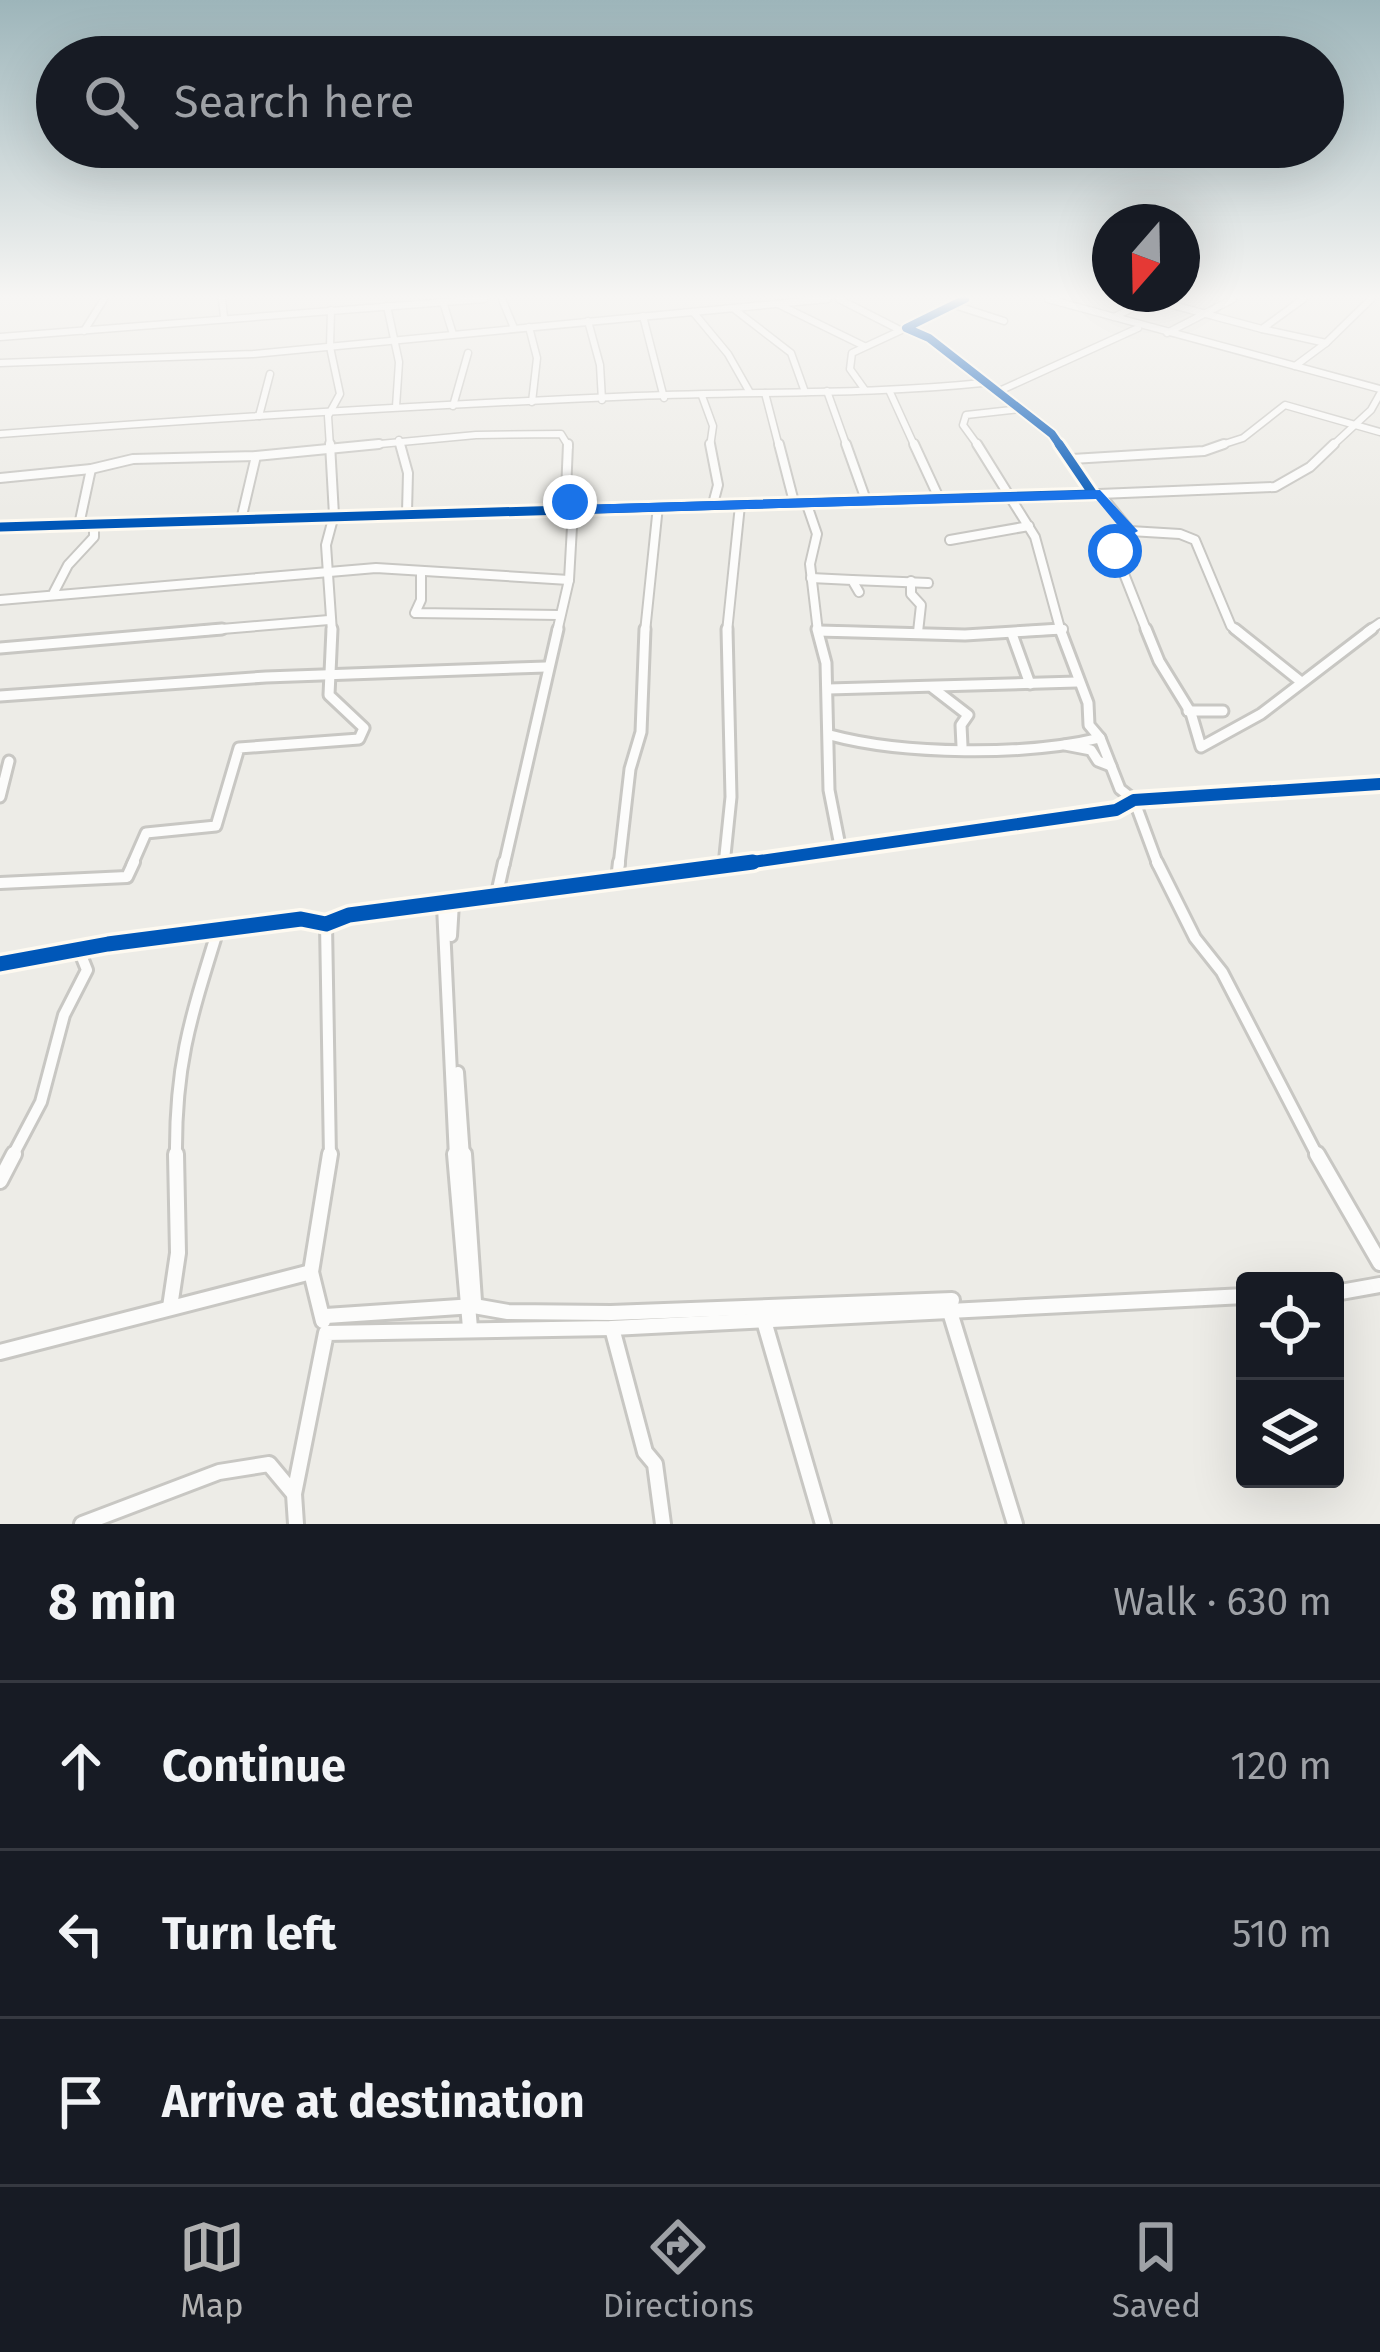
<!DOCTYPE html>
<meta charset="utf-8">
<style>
:root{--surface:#171b24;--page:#242831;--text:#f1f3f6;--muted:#9ea1a6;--line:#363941;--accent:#b1b1b1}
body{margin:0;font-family:"Fira Sans",sans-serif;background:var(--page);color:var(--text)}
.controls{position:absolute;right:36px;bottom:36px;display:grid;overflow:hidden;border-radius:12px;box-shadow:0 12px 48px #0002}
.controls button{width:108px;height:108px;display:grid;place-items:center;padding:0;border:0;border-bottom:3px solid var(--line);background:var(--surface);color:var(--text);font:60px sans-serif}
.compass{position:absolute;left:1092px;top:204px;width:108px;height:108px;border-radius:50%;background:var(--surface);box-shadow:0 12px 48px #0002;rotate:200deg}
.stop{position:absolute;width:36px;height:36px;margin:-27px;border:9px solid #1a73e8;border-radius:50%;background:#fff}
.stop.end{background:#1a73e8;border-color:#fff;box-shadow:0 3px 12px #0008}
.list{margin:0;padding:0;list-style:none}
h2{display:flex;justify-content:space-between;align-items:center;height:156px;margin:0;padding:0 48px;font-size:51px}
h2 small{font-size:39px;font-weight:400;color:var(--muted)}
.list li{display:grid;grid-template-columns:78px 1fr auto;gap:36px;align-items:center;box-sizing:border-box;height:168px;padding:0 48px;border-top:3px solid var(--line)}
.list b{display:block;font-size:45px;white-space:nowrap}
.list em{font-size:39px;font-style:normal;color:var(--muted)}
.icon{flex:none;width:66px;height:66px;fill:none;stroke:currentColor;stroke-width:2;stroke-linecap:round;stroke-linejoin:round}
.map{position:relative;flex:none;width:1380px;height:1524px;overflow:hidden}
.search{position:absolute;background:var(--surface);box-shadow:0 12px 48px #0002;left:36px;right:36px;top:36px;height:132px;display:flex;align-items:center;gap:30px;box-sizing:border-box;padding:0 42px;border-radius:66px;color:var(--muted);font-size:45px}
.sheet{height:660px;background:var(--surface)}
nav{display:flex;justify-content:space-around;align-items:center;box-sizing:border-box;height:168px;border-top:3px solid var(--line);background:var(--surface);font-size:33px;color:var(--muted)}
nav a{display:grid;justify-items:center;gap:6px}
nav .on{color:var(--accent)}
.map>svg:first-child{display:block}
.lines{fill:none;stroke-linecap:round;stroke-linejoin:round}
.street-far4-casing{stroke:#c8c7c3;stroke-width:9}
.street-far3-casing{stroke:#c8c7c3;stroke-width:12}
.street-far2-casing{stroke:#c8c7c3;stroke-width:15}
.street-far1-casing{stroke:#c8c7c3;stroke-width:16}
.street-casing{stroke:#c8c7c3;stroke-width:20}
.street-far4{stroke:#fcfcfb;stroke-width:6}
.street-far3{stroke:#fcfcfb;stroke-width:8}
.street-far2{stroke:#fcfcfb;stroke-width:9}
.street-far1{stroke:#fcfcfb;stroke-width:10}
.street{stroke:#fcfcfb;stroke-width:14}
.cycleway-far3-casing{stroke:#fefaf1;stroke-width:12}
.cycleway-far2-casing{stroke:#fefaf1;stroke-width:15}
.cycleway-far1-casing{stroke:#fefaf1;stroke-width:20}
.cycleway-casing{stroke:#fefaf1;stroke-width:22}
.cycleway-far3{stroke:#0057b8;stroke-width:8}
.cycleway-far2{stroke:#0057b8;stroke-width:9}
.cycleway-far1{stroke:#0057b8;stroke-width:12}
.cycleway{stroke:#0057b8;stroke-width:15}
.route{fill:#1a73e8}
</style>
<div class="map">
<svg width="1380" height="1524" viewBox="0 0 1380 1524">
<rect width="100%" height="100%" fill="#edece7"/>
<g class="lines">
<defs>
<g id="street-far4">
<polyline points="222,299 224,317"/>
<polyline points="502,299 514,328"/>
<polyline points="839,299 898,329"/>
<polyline points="965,299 906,328 929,338 1052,434 1061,447"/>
<polyline points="1048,299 1380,389"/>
<polyline points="1150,299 1262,329 1303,299"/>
<polyline points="443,302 453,334"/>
<polyline points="778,304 864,346"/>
<polyline points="954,305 1004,321"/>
<polyline points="387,306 399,362 396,407"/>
<polyline points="734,309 791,353 805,392"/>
<polyline points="694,313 728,354 749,391"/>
<polyline points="643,316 664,398"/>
<polyline points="1114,317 1151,299"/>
<polyline points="588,321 600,365 602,400"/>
<polyline points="529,327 537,358 532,402"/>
<polyline points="1262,329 1326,343 1295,366"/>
<polyline points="84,331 104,299"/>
<polyline points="1167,333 1233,299"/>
<polyline points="0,337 484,299"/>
<polyline points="1326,343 1371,299"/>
<polyline points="0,363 253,354 828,299"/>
<polyline points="865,390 850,369 852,353 906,328"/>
<polyline points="889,390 915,447"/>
<polyline points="827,391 847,447"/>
<polyline points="997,392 1138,328"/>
<polyline points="765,393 779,447"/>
<polyline points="702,396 713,426 710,447"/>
<polyline points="453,406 468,353"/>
<polyline points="259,416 270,374"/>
<path d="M0,434C212,418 424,405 636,396C751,391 868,395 982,383"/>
<polyline points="399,440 401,447"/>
<polyline points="330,447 328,416 340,394 330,347 331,310"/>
<polyline points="348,447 476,435 561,434 569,447"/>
<polyline points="979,447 963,425 966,415 1020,409"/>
<polyline points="1215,447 1243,438 1285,405 1380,432"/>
<polyline points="1331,447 1371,410 1380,394"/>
</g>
<g id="street-far3">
<polyline points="330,444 334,515 326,545 332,632"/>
<polyline points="400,444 408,473 407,512"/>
<polyline points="710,444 718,485 713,504"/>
<polyline points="779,444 794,502"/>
<polyline points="846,444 866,500"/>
<polyline points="914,444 939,498"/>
<polyline points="977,444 1035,537 1061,632"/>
<polyline points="1072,459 1204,451 1224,444"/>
<polyline points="0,478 91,469 133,459 256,456 379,444"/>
<polyline points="1099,494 1275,487 1310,467 1334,444"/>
<polyline points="1100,494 1130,531 1117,536 1115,551 1147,632"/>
<polyline points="806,502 817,534 810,564 818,632"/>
<polyline points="241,520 256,456"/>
<polyline points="79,525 91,469"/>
<polyline points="0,527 1093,494 1059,444"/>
<polyline points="1130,531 1180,534 1195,540 1231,626 1239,632"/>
<polyline points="950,540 1029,526"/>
<polyline points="421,571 421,600 415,613 558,615"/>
<polyline points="811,578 852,580 859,592"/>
<polyline points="852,580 928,583"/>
<polyline points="911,581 911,594 921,605 918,632"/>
<polyline points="54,592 68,565 94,537 94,526"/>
<polyline points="0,600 376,568 569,580"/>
<polyline points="819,631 861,632"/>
<polyline points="186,632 329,620"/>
<polyline points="557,632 569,580 573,509 566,492 568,444"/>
<polyline points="645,632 658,506"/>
<polyline points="727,632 740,505"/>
<polyline points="1012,632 1063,629"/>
<polyline points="1367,632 1380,623"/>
</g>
<g id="street-far2">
<polyline points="817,629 826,663 829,790 841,851"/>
<polyline points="1060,629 1088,703 1089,725 1100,738 1120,789 1134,800 1158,865"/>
<polyline points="1146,629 1159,661 1191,713 1201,747 1261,714 1372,629"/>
<polyline points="1235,629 1300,681"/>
<polyline points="819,631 965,635 1061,629"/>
<polyline points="1012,634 1030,684"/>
<polyline points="0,648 222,629"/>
<polyline points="933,688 968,715 961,725 962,746"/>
<polyline points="828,689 1077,682"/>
<polyline points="0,696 266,677 546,667"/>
<polyline points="1188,711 1223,711"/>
<path d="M830,735C904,755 1026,756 1100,738"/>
<polyline points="1065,745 1091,750 1098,761 1111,766"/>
<polyline points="0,797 9,761"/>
<polyline points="132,865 146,833 216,826 239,748 359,739 364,728 329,695 332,629"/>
<polyline points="504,865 558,629"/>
<polyline points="619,865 630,769 641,732 645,629"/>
<polyline points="724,865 731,797 727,629"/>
<polyline points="732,865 1116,810 1134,800 1380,784"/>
</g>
<g id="street-far1">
<polyline points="1157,862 1195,938 1222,972 1318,1157"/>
<polyline points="617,880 619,862"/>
<polyline points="0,883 127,877 134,862"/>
<polyline points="496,898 504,862"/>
<polyline points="443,906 455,1157"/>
<polyline points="326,924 330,1157"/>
<polyline points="451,936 453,903"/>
<polyline points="0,964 108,944 301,919 326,924 349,915 753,862"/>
<polyline points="458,1072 464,1157"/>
<polyline points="12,1157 41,1102 64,1015 87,970 79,950"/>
<path d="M176,1157C175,1068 189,1023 215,939L208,934"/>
</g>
<g id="street">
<polyline points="455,1154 470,1328"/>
<polyline points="464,1154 474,1301"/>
<polyline points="1317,1154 1380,1263"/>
<polyline points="0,1181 14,1154"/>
<polyline points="1335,1293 1380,1285"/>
<polyline points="170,1307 178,1253 176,1154"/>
<polyline points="950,1312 1015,1524"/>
<polyline points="326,1316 474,1306 508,1312 611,1313 952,1300"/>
<polyline points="323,1321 311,1272 330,1154"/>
<polyline points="764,1321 823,1524"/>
<polyline points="612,1328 645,1452 655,1464 663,1524"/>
<polyline points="0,1352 311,1272"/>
<polyline points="294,1494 326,1333 612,1328 1245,1296"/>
<polyline points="82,1524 219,1472 269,1464 294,1494 296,1524"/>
</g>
</defs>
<!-- street-far4 casing -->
<use href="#street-far4" class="street-far4-casing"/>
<!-- street-far3 casing -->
<use href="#street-far3" class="street-far3-casing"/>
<!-- street-far2 casing -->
<use href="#street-far2" class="street-far2-casing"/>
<!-- street-far1 casing -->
<use href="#street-far1" class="street-far1-casing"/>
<!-- street casing -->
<use href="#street" class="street-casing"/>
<!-- street-far4 -->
<use href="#street-far4" class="street-far4"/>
<!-- street-far3 -->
<use href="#street-far3" class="street-far3"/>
<!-- street-far2 -->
<use href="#street-far2" class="street-far2"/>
<!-- street-far1 -->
<use href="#street-far1" class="street-far1"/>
<!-- street -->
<use href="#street" class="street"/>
<defs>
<polyline id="cycleway-far3" points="965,299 906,328 929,338 1052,434 1061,447"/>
<polyline id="cycleway-far2" points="0,527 1093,494 1059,444"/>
<polyline id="cycleway-far1" points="732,865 1116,810 1134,800 1380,784"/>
<polyline id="cycleway" points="0,964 108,944 301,919 326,924 349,915 753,862"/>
</defs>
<!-- cycleway-far3 casing -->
<use href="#cycleway-far3" class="cycleway-far3-casing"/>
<!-- cycleway-far2 casing -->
<use href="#cycleway-far2" class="cycleway-far2-casing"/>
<!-- cycleway-far1 casing -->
<use href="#cycleway-far1" class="cycleway-far1-casing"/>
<!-- cycleway casing -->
<use href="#cycleway" class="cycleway-casing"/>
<!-- cycleway-far3 -->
<use href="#cycleway-far3" class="cycleway-far3"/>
<!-- cycleway-far2 -->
<use href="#cycleway-far2" class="cycleway-far2"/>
<!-- cycleway-far1 -->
<use href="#cycleway-far1" class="cycleway-far1"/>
<!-- cycleway -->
<use href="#cycleway" class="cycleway"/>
</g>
<!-- sky -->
<linearGradient id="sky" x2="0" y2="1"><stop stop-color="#9db5ba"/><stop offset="0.58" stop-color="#f7f6f4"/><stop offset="1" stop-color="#f7f6f4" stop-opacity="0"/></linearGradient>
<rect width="1380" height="512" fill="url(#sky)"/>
<!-- route -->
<polygon class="route" points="1100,490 1138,531 1124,539 1121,555 1108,551 1109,536 1121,529 1096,499 573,514 562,502 570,498 578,505"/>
</svg>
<div class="controls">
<button><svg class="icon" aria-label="locate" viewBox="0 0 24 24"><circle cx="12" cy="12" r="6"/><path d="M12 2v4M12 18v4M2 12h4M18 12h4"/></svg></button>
<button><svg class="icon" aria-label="layers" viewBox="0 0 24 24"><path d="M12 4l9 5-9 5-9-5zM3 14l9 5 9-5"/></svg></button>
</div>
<svg class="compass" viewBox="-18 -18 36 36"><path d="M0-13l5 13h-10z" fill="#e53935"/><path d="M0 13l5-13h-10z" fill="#9ea1a6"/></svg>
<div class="stop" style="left:1115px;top:551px"></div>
<div class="stop end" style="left:570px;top:502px"></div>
<div class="search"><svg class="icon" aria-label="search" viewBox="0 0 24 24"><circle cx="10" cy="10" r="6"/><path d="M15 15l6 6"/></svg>Search here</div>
</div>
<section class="sheet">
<h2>8 min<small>Walk · 630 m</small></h2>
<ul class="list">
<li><svg class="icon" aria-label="ahead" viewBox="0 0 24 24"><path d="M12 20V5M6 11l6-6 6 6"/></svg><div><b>Continue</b></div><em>120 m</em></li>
<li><svg class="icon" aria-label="left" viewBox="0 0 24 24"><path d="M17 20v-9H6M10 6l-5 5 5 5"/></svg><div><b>Turn left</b></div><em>510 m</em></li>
<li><svg class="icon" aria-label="arrive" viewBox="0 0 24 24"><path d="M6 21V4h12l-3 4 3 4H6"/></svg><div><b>Arrive at destination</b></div></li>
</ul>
</section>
<nav>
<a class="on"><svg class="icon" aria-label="map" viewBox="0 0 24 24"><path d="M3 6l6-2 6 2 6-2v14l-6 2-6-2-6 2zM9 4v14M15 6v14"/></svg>Map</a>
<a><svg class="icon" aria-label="directions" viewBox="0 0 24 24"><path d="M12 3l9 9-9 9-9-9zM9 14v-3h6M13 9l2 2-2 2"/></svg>Directions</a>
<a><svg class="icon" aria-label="saved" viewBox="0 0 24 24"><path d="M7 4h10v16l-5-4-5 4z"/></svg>Saved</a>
</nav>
